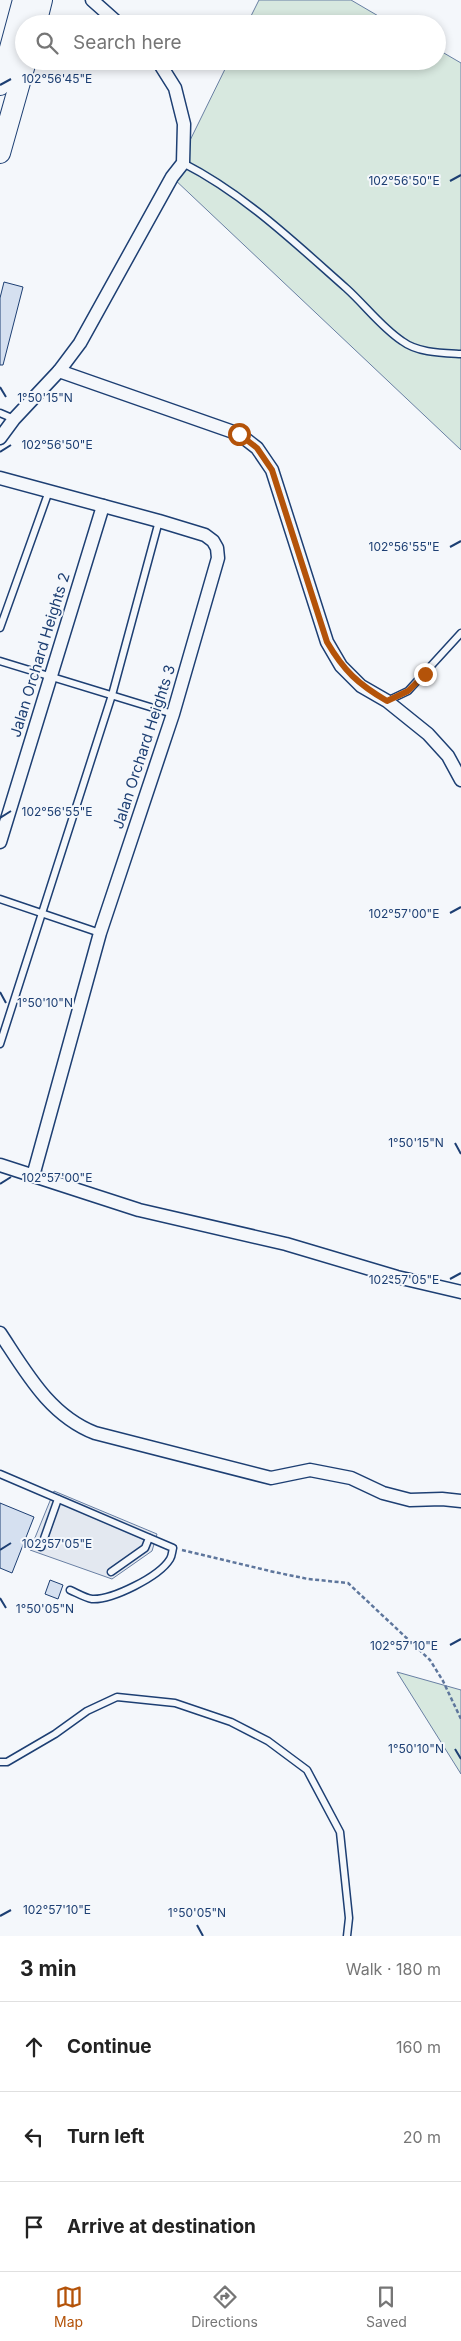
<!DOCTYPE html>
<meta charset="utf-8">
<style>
:root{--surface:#fff;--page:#f6f6f6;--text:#222;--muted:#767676;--line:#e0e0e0;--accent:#b45309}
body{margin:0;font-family:Inter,sans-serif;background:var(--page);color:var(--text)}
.stop{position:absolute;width:15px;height:15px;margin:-11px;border:4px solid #b45309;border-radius:50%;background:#fff}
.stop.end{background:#b45309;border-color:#fff;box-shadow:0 1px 5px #0008}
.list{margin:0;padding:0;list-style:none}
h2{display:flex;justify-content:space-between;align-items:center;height:65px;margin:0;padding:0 20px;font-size:21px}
h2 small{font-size:16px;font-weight:400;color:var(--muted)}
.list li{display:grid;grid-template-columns:32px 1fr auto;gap:15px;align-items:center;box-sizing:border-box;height:90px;padding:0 20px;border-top:1px solid var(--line)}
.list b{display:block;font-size:19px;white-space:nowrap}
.list em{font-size:16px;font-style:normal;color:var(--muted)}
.icon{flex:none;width:28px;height:28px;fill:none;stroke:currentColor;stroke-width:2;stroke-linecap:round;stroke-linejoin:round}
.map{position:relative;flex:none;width:461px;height:1936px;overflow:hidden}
.search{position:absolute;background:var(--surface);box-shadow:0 2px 8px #0003;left:15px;right:15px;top:15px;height:55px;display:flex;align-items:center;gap:12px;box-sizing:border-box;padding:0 18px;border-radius:28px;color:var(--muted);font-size:19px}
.sheet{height:335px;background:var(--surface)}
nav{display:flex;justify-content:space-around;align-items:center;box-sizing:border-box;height:70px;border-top:1px solid var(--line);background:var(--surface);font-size:14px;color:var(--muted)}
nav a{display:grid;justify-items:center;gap:2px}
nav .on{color:var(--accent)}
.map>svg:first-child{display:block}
.green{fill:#d7e8df;stroke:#687fa3}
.parking{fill:#e3e8f0;stroke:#687fa3}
.building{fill:#d5e0f0;stroke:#1d3f73}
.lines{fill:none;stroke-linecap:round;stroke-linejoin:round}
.service-casing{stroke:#1d3f73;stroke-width:9}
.minor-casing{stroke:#1d3f73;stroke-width:15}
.trunk-casing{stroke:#1d3f73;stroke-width:22}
.path{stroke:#5e769c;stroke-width:2.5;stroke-dasharray:4 2.5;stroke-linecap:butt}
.service{stroke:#f4f7fb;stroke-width:6}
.minor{stroke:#f4f7fb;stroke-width:12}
.trunk{stroke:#f4f7fb;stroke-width:20}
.route{stroke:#b45309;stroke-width:6}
.ticks{fill:none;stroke:#1d3f73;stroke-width:2}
.labels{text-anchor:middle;stroke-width:4;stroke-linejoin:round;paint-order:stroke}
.street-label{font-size:15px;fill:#1d3f73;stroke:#f4f7fb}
.ticks-label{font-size:12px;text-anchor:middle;fill:#1d3f73;stroke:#f4f7fb;stroke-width:4;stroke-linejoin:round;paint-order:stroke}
</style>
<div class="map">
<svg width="461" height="1936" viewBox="0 0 461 1936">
<rect width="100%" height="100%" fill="#f4f7fb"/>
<!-- green -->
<g class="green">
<polygon points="259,0 351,0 392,24 247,24"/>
<polygon points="437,49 461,63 461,450 172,177 229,61 437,61"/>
<polygon points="397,1672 461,1690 461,1774"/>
</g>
<!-- parking -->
<polygon class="parking" points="54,1491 157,1534 152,1551 112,1579 30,1550"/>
<!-- building -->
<g class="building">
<polygon points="4,282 23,287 3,365 0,365 0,298"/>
<polygon points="0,1503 34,1517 12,1573 0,1568"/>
<polygon points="50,1580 63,1585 58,1599 45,1594"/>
</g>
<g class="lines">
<defs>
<g id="service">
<path d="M183,163C244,194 295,243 346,288C365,305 381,327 402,341C418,353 442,353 461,354"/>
<polyline points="0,413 14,419"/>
<polyline points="0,628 49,491"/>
<polyline points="0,661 173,714"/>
<polyline points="387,701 408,691 461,633"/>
<polyline points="0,899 100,933"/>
<polyline points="0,1044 112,695 159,521"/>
<path d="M0,1474L173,1548C172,1552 172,1556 170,1559C159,1577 112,1600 92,1599C85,1598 77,1593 70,1590"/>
<polyline points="41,1547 58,1499"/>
<polyline points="111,1572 145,1548 149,1538"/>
<polyline points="0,1762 7,1762 55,1734 87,1711 117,1697 175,1703 231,1722 268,1741 307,1770 340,1832 349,1918 347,1936"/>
</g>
<g id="minor">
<polyline points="92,0 119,24"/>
<polyline points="59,371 239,434 257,448 272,470 327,642 341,666 361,686 387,701 428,734 448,756 461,780"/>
<polyline points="0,438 14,419 59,371 80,343 172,177 183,163 184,124 175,88 158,61"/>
<polyline points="0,478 159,521 205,535 213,541 217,548 218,558 173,714 100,933 33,1176"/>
<polyline points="0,842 103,506"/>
<polyline points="0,1165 139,1210 286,1244 397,1277 461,1292"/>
<path d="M0,1333C26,1372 49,1415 95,1433L271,1478L310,1470L351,1478L383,1493L410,1500L442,1499L461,1501"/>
</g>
<g id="trunk">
<polyline points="36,24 42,0"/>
<polyline points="0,85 23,0"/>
<polyline points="0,153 26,61"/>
</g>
</defs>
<!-- service casing -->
<use href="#service" class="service-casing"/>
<!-- minor casing -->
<use href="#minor" class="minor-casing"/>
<!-- trunk casing -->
<use href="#trunk" class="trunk-casing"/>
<!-- path -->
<polyline class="path" points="182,1550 274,1572 308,1579 348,1583 430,1660 443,1681 461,1719"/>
<!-- service -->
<use href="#service" class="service"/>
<!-- minor -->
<use href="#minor" class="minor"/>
<!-- trunk -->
<use href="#trunk" class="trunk"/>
</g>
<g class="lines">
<!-- route -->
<path class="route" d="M239,434L257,448L272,470L327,642C344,671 358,684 387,701L408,691L425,674"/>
</g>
<!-- ticks -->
<path class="ticks" d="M0,85L11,79M450,181L461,175M0,387L6,397M0,452L11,445M450,547L461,541M0,818L11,811M450,913L461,907M0,992L6,1003M455,1143L461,1154M0,1184L11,1177M450,1279L461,1273M0,1550L11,1543M0,1598L6,1608M450,1645L461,1639M455,1749L461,1759M0,1916L11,1910M197,1925L203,1936"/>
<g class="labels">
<!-- street labels -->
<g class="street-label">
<text transform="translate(40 655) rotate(-73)" y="5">Jalan Orchard Heights 2</text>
<text transform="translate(144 747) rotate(-72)" y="5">Jalan Orchard Heights 3</text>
</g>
</g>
<g class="ticks-label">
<text x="57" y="83">102°56'45"E</text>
<text x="404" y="185">102°56'50"E</text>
<text x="45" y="402">1°50'15"N</text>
<text x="57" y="449">102°56'50"E</text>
<text x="404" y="551">102°56'55"E</text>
<text x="57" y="816">102°56'55"E</text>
<text x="404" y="918">102°57'00"E</text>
<text x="45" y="1007">1°50'10"N</text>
<text x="416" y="1147">1°50'15"N</text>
<text x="57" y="1182">102°57'00"E</text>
<text x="404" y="1284">102°57'05"E</text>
<text x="57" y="1548">102°57'05"E</text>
<text x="45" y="1613">1°50'05"N</text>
<text x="404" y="1650">102°57'10"E</text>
<text x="416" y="1753">1°50'10"N</text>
<text x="57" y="1914">102°57'10"E</text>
<text x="197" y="1917">1°50'05"N</text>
</g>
</svg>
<div class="stop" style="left:239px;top:434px"></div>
<div class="stop end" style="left:425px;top:674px"></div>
<div class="search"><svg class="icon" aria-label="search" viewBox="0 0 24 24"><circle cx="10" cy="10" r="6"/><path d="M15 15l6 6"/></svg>Search here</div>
</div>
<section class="sheet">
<h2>3 min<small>Walk · 180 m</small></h2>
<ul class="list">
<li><svg class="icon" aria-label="ahead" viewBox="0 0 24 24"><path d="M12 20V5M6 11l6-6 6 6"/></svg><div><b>Continue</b></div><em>160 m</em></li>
<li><svg class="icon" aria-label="left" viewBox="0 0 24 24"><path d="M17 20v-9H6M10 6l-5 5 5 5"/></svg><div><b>Turn left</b></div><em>20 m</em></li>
<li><svg class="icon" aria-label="arrive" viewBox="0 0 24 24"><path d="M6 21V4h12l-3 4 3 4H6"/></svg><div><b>Arrive at destination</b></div></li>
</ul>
</section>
<nav>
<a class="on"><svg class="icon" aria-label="map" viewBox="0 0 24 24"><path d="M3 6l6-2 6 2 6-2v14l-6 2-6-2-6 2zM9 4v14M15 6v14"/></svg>Map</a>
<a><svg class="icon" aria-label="directions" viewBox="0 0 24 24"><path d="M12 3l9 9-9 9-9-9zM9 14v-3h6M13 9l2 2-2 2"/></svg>Directions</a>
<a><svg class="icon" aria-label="saved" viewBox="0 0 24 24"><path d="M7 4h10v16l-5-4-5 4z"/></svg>Saved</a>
</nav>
